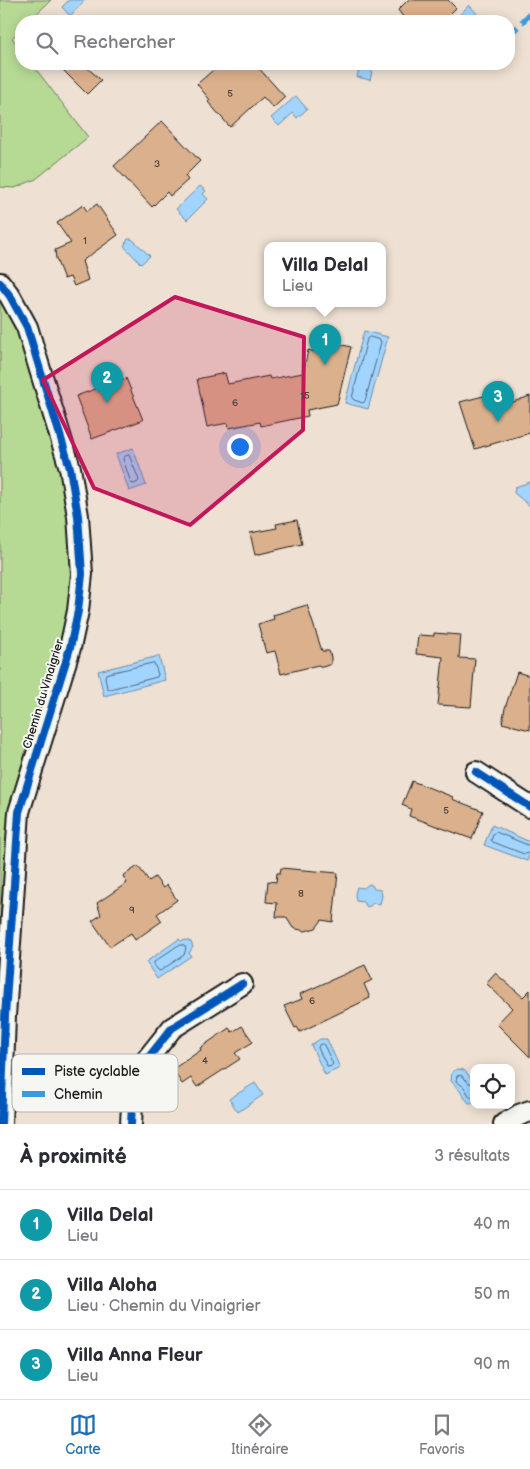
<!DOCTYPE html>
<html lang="fr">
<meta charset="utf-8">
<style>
:root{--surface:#fff;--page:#f7f7f7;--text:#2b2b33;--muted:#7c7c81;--line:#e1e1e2;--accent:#1f6fb2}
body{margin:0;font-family:"Balsamiq Sans",sans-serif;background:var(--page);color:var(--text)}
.controls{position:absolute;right:15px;bottom:15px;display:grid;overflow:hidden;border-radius:10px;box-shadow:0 2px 12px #0003}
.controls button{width:45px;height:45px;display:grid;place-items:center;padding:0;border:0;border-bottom:1px solid var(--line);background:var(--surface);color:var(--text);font:25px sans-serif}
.you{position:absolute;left:239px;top:446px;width:18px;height:18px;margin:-12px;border:4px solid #fff;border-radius:50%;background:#1a73e8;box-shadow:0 0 0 8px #1a73e833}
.badge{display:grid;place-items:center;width:32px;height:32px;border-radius:50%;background:var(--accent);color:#fff;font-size:16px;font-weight:700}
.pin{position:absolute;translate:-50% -41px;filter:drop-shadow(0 1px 2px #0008)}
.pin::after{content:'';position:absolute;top:26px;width:18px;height:15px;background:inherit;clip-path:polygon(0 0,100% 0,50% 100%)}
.popup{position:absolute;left:264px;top:242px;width:122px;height:65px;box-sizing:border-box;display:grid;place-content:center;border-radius:10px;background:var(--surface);filter:drop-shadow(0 1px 4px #0005);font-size:16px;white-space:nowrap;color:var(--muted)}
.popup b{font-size:19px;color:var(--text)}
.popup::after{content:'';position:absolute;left:50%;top:100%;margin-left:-10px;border:10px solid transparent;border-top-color:var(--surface)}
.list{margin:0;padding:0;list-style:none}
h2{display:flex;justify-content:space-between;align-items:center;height:65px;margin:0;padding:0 20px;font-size:21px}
h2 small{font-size:16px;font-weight:400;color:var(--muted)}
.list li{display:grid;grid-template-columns:32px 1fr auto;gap:15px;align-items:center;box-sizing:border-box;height:70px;padding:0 20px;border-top:1px solid var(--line)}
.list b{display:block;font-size:19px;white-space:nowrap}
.list p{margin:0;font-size:16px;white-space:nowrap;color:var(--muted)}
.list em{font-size:16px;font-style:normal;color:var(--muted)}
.icon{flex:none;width:28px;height:28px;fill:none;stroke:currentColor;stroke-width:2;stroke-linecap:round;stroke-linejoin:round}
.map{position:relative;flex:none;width:530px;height:1124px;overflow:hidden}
.search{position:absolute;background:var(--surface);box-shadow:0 2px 12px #0003;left:15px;right:15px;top:15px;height:55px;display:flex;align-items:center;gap:12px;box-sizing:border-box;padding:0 18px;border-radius:20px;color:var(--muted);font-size:19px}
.sheet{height:275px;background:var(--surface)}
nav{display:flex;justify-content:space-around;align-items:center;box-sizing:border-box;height:70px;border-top:1px solid var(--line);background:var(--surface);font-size:14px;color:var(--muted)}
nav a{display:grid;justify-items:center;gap:2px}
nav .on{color:var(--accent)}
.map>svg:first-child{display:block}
.green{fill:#b6da94;stroke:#697b58}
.water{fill:#a1d5ff;stroke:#6c8ba4}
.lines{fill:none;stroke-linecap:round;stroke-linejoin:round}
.shore{stroke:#516677;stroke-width:1}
.building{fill:#dbb08c;stroke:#1c1c1c}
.street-casing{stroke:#1c1c1c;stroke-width:24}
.street{stroke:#f6f6f2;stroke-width:20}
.quiet{stroke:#3c9bdf;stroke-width:6;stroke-dasharray:12 6;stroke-linecap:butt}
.cycleway-casing{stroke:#f6f6f2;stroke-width:11}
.cycleway{stroke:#0057b8;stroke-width:8}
.marked{fill:#c2185b;fill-opacity:0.2;stroke:#c2185b;stroke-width:4;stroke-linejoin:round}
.labels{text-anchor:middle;stroke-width:4;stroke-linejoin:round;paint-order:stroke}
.number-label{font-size:10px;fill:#4c4138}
.street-label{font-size:12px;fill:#1c1c1c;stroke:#f6f6f2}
.key{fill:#f6f6f2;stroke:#b5b5b2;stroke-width:1}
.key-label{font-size:14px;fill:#1c1c1c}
</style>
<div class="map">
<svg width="530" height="1124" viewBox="0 0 530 1124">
<rect width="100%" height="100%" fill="#eee1d3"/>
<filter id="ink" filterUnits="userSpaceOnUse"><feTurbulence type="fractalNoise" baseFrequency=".02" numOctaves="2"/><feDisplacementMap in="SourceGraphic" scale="10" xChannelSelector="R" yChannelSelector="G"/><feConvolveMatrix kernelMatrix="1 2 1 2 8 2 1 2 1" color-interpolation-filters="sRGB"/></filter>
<g filter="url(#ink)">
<!-- green -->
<g class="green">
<polygon points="0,0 51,0 29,21 21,21 21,29 12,38 21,49 21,64 32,64 88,137 36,179 15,188 0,187"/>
<polygon points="0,296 13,312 47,408 69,508 75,580 67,632 11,804 0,991"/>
</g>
<!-- water -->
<g class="water">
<polygon points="69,0 85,0 70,16 62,7"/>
<polygon points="469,5 479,16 473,21 454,21"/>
<polygon points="355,64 374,64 370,80 357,77 359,69"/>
<polygon points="296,96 307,109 297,118 293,113 279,126 271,118"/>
<polygon points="200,186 206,191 203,194 208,199 187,220 176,209"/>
<polygon points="128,239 132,239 150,256 141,264 124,246"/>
<polygon points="364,331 388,337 368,409 345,403"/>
<polygon points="133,448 146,485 129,491 116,454"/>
<polygon points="530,482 530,506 514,493 515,487"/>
<polygon points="159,656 165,680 104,696 98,671"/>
<polygon points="492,825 530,842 530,853 527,861 484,845"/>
<polygon points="369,884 372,885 374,889 381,890 382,896 380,904 373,903 370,906 367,907 363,902 356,901 355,894 357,887 364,888"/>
<polygon points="179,939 181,941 186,940 191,942 193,947 189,953 191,956 157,979 146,962"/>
<polygon points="320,1039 327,1039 340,1068 325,1075 311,1045"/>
<polygon points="457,1069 464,1070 474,1081 474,1103 469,1103 463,1096 460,1091 451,1081 452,1072"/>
<polygon points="255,1083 263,1095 238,1112 229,1099"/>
</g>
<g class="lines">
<!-- shore -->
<g class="shore">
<polygon points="370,337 380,340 381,342 365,401 363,403 354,400 352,398 367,339"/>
<polygon points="129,455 139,480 138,482 134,484 131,483 123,459 124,457"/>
<polygon points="154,663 158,674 157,677 110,689 107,688 105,677 106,674"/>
<polyline points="530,846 496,832 494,833 491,840 493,842 524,854 530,853"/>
<polygon points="184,945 186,948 184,955 160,971 158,970 154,965 154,962 177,946"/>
<polygon points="322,1044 324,1045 333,1064 330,1067 327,1066 318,1048 319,1045"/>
<polyline points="474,1084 469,1083 461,1075 457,1076 456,1081 464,1087 470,1097 474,1098"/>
</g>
</g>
<!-- building -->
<g class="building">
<polygon points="408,0 448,0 456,8 443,21 406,21 398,10"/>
<polygon points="57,64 83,64 101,80 87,94"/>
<polygon points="232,64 255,64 285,97 273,108 263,97 230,127 208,102 210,100 197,84 219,65 225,70"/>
<polygon points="162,121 200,161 185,176 188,180 170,196 167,192 152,207 114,166"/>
<polygon points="97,204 118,235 82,261 88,280 74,286 70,277 64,279 56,259 55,250 71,243 57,223 83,205 87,211"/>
<polygon points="327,341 351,347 337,404 307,410 308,416 261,426 260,422 229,428 228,423 207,427 197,379 225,373 228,384 269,376 270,379 303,373 308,350 323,354"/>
<polygon points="126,378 143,420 92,439 76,396"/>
<polygon points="499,392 510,403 530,396 530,433 475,449 460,402"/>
<polygon points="297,520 302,544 255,555 250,533 277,528 276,524"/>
<polygon points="307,605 322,651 329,651 331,657 331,664 323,667 318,665 281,674 275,651 266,653 258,624 274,619 273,615"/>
<polygon points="434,633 461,635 459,658 475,659 471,707 438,705 443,657 416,654 418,635 434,636"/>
<polygon points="517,672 530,676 530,730 502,723 505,708"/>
<polygon points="412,781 453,797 452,799 483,811 472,839 409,816 411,809 402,805"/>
<polygon points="138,866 149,881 155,877 163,888 167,885 177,900 157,914 162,921 135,940 131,933 110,947 92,921 101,915 97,903 127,883 123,876"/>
<polygon points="281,868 338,873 333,922 322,920 316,928 305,931 293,928 286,917 276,917 277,903 266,902 268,881 276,882 277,873 280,873"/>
<polygon points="365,965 372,980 364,984 370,998 300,1032 297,1027 295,1028 284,1006 302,999 300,994"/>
<polygon points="495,973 523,997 530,990 530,1057 497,1024 512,1008 486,983"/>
<polygon points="242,1026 253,1042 235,1053 240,1059 197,1087 191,1078 182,1084 173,1069 201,1050 200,1048 229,1028 232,1032"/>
</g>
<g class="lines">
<defs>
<g id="street">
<polyline points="0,283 10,296 27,327 70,468 78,516 82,574 78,611 70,648 19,812 5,1016 1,1124"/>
<polyline points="476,772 530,807"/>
<polyline points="131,1124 133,1087 148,1058 172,1028 242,984"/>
<polyline points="504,1124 519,1115 530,1111"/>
</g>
</defs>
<!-- street casing -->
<use href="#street" class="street-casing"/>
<!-- street -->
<use href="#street" class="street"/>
<!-- quiet -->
<polyline class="quiet" points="509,35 530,14"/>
<defs>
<g id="cycleway">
<polyline points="0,283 10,296 27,327 70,468 78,516 82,574 78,611 70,648 19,812 5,1016 1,1124"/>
<polyline points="476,772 530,807"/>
<polyline points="131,1124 133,1087 148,1058 172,1028 242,984"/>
</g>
</defs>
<!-- cycleway casing -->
<use href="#cycleway" class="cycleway-casing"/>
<!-- cycleway -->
<use href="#cycleway" class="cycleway"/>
</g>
</g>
<!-- marked area -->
<path class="marked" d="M175,297L304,337L303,430L190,525L94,488L43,380Z"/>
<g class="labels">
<!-- number labels -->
<g class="number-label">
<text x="230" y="97">5</text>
<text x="157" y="167">3</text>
<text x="85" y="244">1</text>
<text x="305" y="399">15</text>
<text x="235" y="406">6</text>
<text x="446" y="814">5</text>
<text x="301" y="897">8</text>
<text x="132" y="913">9</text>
<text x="312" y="1004">6</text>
<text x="205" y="1064">4</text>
</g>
<!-- street labels -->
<g class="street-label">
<text transform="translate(43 694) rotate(-73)" y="4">Chemin du Vinaigrier</text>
</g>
</g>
<!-- legend -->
<rect x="12" y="1054" width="166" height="58" rx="8" class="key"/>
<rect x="22" y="1068" width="23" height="7" fill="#0057b8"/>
<rect x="22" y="1091" width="23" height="6" fill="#3c9bdf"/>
<g class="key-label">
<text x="54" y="1076">Piste cyclable</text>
<text x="54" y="1099">Chemin</text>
</g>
</svg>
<div class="controls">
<button><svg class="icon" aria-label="locate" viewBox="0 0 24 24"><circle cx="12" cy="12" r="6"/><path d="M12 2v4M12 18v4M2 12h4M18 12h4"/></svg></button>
</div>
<div class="you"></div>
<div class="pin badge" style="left:325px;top:365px;background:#0f9aa8">1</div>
<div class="popup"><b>Villa Delal</b>Lieu</div>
<div class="pin badge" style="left:107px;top:403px;background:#0f9aa8">2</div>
<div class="pin badge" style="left:498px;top:422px;background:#0f9aa8">3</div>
<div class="search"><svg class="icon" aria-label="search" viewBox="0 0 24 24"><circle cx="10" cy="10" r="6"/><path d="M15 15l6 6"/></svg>Rechercher</div>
</div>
<section class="sheet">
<h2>À proximité<small>3 résultats</small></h2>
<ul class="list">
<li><span class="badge" style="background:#0f9aa8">1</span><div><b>Villa Delal</b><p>Lieu</p></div><em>40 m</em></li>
<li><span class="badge" style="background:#0f9aa8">2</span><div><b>Villa Aloha</b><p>Lieu · Chemin du Vinaigrier</p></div><em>50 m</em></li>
<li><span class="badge" style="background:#0f9aa8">3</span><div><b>Villa Anna Fleur</b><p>Lieu</p></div><em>90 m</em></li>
</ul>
</section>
<nav>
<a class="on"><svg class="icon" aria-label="map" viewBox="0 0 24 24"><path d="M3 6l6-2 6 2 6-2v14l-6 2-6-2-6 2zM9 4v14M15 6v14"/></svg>Carte</a>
<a><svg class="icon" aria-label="directions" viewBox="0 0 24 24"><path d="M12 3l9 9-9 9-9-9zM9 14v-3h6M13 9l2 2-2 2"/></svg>Itinéraire</a>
<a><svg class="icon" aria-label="saved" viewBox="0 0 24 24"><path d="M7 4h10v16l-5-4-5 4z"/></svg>Favoris</a>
</nav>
